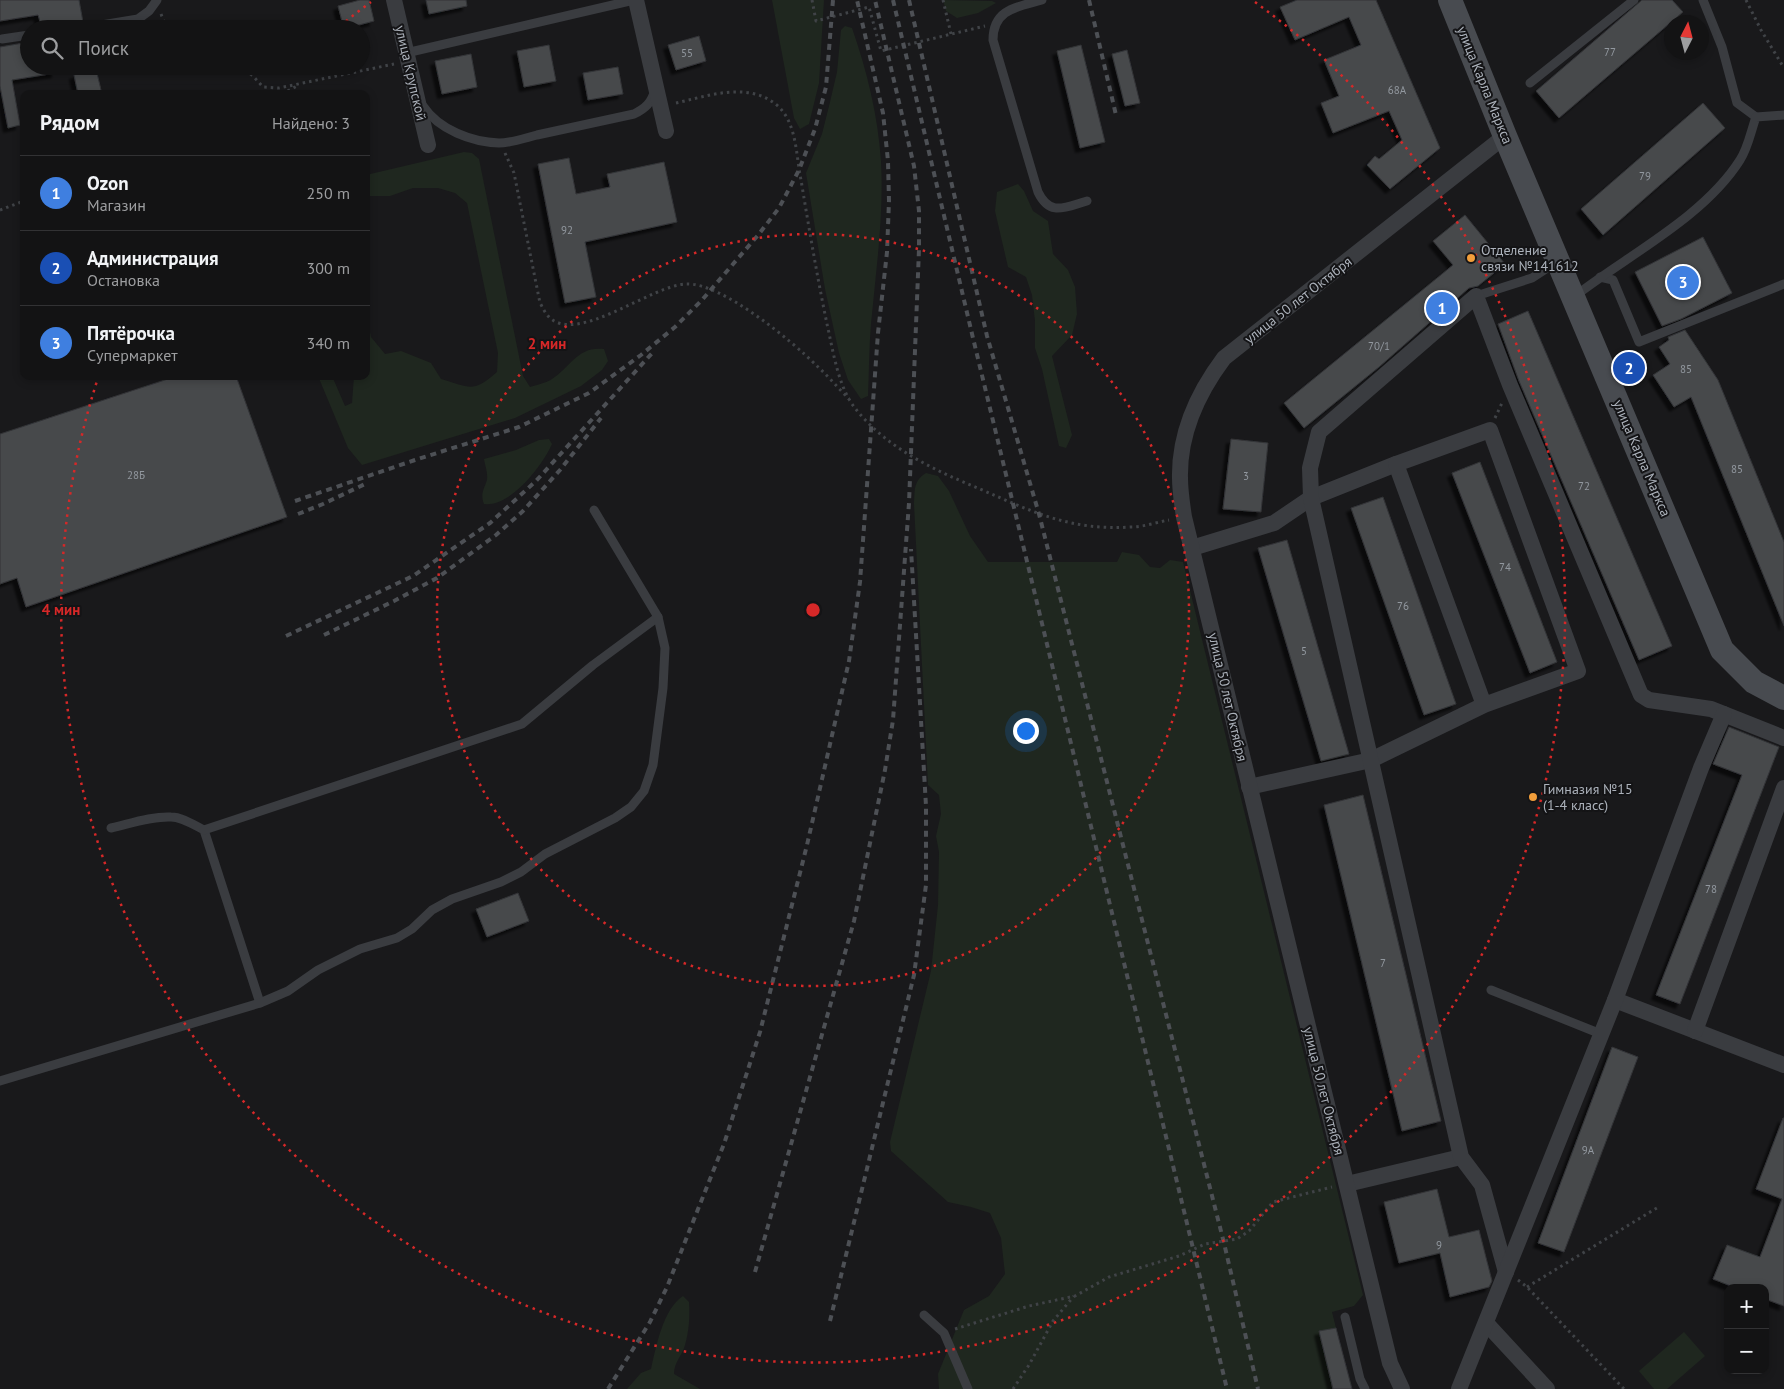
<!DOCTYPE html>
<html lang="ru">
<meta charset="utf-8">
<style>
:root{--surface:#131314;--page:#1c1c1d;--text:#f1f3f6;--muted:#9d9ea0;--line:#323234;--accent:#db2777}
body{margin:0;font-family:"PT Sans",sans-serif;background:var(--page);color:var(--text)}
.controls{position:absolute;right:15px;bottom:15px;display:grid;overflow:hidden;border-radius:10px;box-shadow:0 2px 8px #0003}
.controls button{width:45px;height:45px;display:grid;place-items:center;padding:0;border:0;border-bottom:1px solid var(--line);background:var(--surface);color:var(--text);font:25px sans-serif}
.compass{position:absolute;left:1664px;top:15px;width:45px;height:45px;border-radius:50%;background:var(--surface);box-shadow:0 2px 8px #0003;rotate:6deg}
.you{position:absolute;left:1025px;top:730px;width:18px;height:18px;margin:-12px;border:4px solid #fff;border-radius:50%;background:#1a73e8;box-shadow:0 0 0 8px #1a73e833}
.badge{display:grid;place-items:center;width:32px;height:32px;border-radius:50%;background:var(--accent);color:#fff;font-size:16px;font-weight:700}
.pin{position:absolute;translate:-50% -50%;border:2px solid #fff;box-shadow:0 1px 5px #0006}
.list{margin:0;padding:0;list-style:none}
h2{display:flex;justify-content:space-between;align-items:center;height:65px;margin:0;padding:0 20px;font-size:21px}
h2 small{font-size:16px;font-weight:400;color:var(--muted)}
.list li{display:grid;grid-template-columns:32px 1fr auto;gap:15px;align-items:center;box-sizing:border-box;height:75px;padding:0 20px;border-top:1px solid var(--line)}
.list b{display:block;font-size:19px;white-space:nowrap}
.list p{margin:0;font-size:16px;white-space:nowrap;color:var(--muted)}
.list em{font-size:16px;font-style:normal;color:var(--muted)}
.icon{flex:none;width:28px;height:28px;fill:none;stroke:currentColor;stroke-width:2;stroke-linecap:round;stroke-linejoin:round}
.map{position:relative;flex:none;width:1784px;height:1389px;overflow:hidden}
.search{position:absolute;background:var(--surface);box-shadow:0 2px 8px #0003;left:20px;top:20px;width:350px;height:55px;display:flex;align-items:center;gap:12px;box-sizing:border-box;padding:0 18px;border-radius:28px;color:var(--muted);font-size:19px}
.panel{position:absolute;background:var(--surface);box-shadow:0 2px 8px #0003;left:20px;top:90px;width:350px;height:290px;border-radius:10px}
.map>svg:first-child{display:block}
.green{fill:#1f271f}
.building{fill:#46484b;stroke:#333437;filter:url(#shadow)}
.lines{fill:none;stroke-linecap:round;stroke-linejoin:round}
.path{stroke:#404347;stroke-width:3;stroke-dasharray:2.5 4;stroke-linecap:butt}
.lane{stroke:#3a3c40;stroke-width:9}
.street{stroke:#3a3c40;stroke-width:16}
.secondary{stroke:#484b50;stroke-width:24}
.rail{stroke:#4d5055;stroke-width:4;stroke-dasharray:6 5;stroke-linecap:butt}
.ring{fill:none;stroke:#d62828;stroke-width:2.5;stroke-dasharray:2.5 5}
.poi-dot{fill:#f19e3b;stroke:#141416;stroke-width:2}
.labels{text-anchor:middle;stroke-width:4;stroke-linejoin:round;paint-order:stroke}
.number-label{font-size:11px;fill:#92989f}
.street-label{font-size:14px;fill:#acb2bb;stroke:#141416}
.poi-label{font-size:14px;fill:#acb2bb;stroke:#141416;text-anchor:start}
.centre{fill:#d62828;stroke:#141416;stroke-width:2.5}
.ring-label{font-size:15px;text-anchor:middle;font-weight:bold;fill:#d62828;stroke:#141416;stroke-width:4;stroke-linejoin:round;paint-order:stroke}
</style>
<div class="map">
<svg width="1784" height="1389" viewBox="0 0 1784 1389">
<defs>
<filter id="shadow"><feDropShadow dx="-4.5" dy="4.5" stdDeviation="1" flood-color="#0009"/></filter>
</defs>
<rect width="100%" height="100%" fill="#19191b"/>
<!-- green -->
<g class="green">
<polygon points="772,0 824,0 819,83 809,124 800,129 794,118"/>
<polygon points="943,0 992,1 996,3 978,13 957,18 946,11"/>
<path d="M845,26L852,28C867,71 878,116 881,161C884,216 876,270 871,324C869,348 869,372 868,396L861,399L848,380L839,353L825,289L806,173L822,134L830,102L837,72L841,30Z"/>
<path d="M464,152L472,153L479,159L523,376L530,387C536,385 546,383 552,379C571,367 577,346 604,349L608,361L602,370L581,386L515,418L362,465L348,448L318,376H332L345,406L352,403L354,376H366V311L371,337L385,354L401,351L431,363L441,379C470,387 472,394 497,372L498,353L467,203L455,193L438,188H413L390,196H366V175Z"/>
<polygon points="1018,184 1024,191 1033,211 1048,221 1053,254 1068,270 1075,287 1077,314 1072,335 1052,356 1072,435 1066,448 1059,446 1042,369 1035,348 1035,321 1032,295 1026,277 1008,267 995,211 997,192"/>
<path d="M549,439L552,444C542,466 511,507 484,504C480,494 484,489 487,480C488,472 485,466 484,459L516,450L539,440Z"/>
<path d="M926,473L938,476L949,491L970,536L988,562H1117L1122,552L1139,555L1150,567L1160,568L1170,560L1183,562L1363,1295L1354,1306L1332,1312L1336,1328L1319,1332L1333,1389H939L938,1374L964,1310L989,1296L1005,1274L1001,1238L990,1213L971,1207L948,1202L891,1151L890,1142L931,971L938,905L939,852L936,836L941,814L939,795L928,785L914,504C915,490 913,481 926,473Z"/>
<path d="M683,1296L689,1302C690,1317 689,1331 685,1345C682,1356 674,1362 674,1374L700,1389H627L641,1373L651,1369C656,1347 663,1309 683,1296Z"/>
<polygon points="1684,1332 1705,1356 1667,1389 1654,1389 1639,1371"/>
</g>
<!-- building -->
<g class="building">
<polygon points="0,0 79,0 83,22 42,28 38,15 0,21"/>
<polygon points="360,0 369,0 374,21 344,29 338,6"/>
<polygon points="426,0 466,0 467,6 429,14"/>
<polygon points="1297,0 1376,0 1440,148 1390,189 1367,165 1375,156 1379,159 1402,140 1389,111 1333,133 1321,103 1339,96 1324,60 1361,45 1349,17 1295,40 1280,7"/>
<polygon points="1642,0 1672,0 1683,12 1559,118 1536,91"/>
<polygon points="699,36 706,61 676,70 668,45"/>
<polygon points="29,42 29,66 55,66 56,73 12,80 20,125 8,128 0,86 0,47"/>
<polygon points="549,45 556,81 524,87 517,51"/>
<polygon points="1081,45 1105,142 1080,148 1057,51"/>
<polygon points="1127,50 1140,103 1125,106 1112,54"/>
<polygon points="471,54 477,87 442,94 435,61"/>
<polygon points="618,67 623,94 588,100 583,73"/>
<polygon points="96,69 102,94 78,94 74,75"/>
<polygon points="1703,103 1725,128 1603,235 1581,209"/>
<polygon points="569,158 576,194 610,187 607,174 664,162 677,222 585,242 596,297 565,303 538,164"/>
<polygon points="1465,215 1505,264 1478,286 1469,288 1379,367 1304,428 1284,403 1453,265 1433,241"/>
<polygon points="1703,237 1732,293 1681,319 1662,326 1635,272"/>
<polygon points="1528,311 1672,646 1639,660 1519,381 1498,324"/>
<polygon points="1685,330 1718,380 1784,542 1784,626 1691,397 1674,407 1653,375 1670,364 1659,347 1669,340 1668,337"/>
<polygon points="177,376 236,376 287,517 26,607 17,578 0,584 0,434"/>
<polygon points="1231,439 1268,443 1261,512 1223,509"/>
<polygon points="1480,462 1557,662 1530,673 1452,473"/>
<polygon points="1383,497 1456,704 1424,715 1351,508"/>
<polygon points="1287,540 1349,754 1321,761 1258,548"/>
<polygon points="1729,727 1779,747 1680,1004 1656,995 1742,775 1713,764"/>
<polygon points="1363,795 1441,1121 1402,1131 1324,805"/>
<polygon points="518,893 529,921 487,937 476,909"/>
<polygon points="1612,1047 1638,1057 1564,1252 1538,1243"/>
<polygon points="1783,1118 1784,1118 1784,1306 1765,1299 1765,1288 1736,1288 1713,1279 1727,1245 1760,1257 1782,1199 1756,1189"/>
<polygon points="1437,1189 1449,1237 1479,1230 1492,1281 1489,1287 1450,1297 1440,1253 1399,1263 1384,1202"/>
<polygon points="1336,1328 1352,1389 1333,1389 1319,1331"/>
</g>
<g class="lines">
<!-- path -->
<g class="path">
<polyline points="812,0 816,21 869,7 881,51 985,26"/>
<polyline points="943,0 951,34"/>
<polyline points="1746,0 1761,30 1784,68"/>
<polyline points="161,14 165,24 169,29"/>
<polyline points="240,66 253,76 263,87 279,88 394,64"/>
<polyline points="282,94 297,86"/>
<path d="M676,103C708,96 750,80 779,107C797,125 796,156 801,180C809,228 817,276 827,324C833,350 838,387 855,408C886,448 934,470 980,489C1033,512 1071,531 1131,527C1144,527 1157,522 1169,520"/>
<path d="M505,153L514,173L540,303C543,308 545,313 548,316C576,347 652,284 687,284C722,283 792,341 817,366C828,376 838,388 849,399"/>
<polyline points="0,210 24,201"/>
<polyline points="1495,418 1502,403"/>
<polyline points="1518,1280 1527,1287 1624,1389"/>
<polyline points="1527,1287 1660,1206"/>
<polyline points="955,1329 1029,1306 1075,1296 1109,1277 1179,1256 1205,1244 1237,1239 1249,1231 1273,1202 1332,1187"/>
<polyline points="1013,1389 1029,1365 1053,1321 1074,1296"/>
</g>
<!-- lane -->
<g class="lane">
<path d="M1042,0C1017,7 993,9 993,40L1038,192C1050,217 1065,207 1087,201"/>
<polyline points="1703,0 1722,47 1737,103 1756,117"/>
<polyline points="77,29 138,19 149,11 157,0"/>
<polyline points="2,39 29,35"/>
<polyline points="406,53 634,0"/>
<polyline points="1530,83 1634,0"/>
<path d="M423,106C439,130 472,142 499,143C511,143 525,138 537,135C569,128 602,121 634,114C646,108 651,103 655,90"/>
<polyline points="1600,277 1613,280 1639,342 1784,284"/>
<polyline points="1476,296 1532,278 1558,261"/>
<path d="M1575,296C1628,255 1704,217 1740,160C1748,148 1751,131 1756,117L1784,115"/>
<path d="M111,828C129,824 152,816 171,817C182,817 194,825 204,830L260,1003"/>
<polyline points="204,830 522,724 593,665 658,617"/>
<polyline points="1491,990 1601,1034"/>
<polyline points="0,1081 260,1003 288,991 318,970 360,949 397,938 412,929 432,910 452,899 501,882 521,872 545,854 615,818 631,807 644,791 653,765 663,688 665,648 658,617 594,510"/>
<polyline points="924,1315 944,1333 968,1389"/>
<polyline points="1345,1317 1360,1379 1365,1389"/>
</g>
<!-- street -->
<g class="street">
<polyline points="394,0 428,145"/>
<polyline points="636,0 666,131"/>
<polyline points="1192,548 1274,523 1311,498 1396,464"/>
<polyline points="1249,787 1371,760 1484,705 1578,671 1490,430 1396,464 1484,705"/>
<polyline points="1615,1000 1784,1065"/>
<polyline points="1695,1031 1784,788"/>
<polyline points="1347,1184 1461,1157"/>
<polyline points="1506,1272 1482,1185 1461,1157 1311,498 1310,468 1319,432 1476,296 1510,385 1641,695 1649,700 1711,709 1784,738"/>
<polyline points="1486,1323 1547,1389"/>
<path d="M1402,1389L1390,1363L1184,517C1182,504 1180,491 1180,478C1179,433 1197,394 1224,358L1505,136"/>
<polyline points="1459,1389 1615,1000 1701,768 1724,714"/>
</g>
<!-- secondary -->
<polyline class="secondary" points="1450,0 1505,136 1722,650 1754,682 1784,698"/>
<!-- rail -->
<g class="rail">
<polyline points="893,0 973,338 1227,1389"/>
<polyline points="909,0 987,336 1039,514 1224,1243 1258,1389"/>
<polyline points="1089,0 1116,115"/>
<polyline points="295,501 415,460 519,427 589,393 641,355 675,327 702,300 759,234 779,208 799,170 815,129 826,87 833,0"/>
<polyline points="298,514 323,504 365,484"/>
<polyline points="324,635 394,601 437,578 496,535 523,511 560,470 601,418"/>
<polyline points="286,636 413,576 490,523 536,481 654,351"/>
<polyline points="755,1272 854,921 885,770 893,720 909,503 919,249 919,211 914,166 875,0"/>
<polyline points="830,1321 914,975 926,885 926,806 911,549"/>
<polyline points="608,1389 650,1322 667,1287 724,1144 760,1032 807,845 849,661 860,582 878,333 887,252 889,201 888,161 883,113 857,0"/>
</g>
</g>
<!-- distance rings -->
<g class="ring">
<circle cx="813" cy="610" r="376"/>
<path d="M340 26A752 752 0 0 1 371 2M1255 2A752 752 0 1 1 98 378"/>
</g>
<!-- markers -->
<g class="poi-dot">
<circle cx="1471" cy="258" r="5"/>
<circle cx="1533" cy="797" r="5"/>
</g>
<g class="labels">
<!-- number labels -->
<g class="number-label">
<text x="1610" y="56">77</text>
<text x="687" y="57">55</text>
<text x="1397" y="94">68А</text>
<text x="1645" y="180">79</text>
<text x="567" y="234">92</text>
<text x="1379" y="350">70/1</text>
<text x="1686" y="373">85</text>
<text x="1737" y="473">85</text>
<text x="136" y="479">28Б</text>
<text x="1246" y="480">3</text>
<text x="1584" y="490">72</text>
<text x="1505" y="571">74</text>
<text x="1403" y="610">76</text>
<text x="1304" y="655">5</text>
<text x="1711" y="893">78</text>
<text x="1383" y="967">7</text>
<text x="1588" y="1154">9А</text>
<text x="1439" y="1249">9</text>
</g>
<!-- street labels -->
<g class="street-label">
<text transform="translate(411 73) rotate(77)" y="5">улица Крупской</text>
<text transform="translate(1485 85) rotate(68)" y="5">улица Карла Маркса</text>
<text transform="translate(1298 300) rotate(-38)" y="5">улица 50 лет Октября</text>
<text transform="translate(1642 458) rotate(67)" y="5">улица Карла Маркса</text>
<text transform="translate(1228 697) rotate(77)" y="5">улица 50 лет Октября</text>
<text transform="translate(1324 1091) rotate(76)" y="5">улица 50 лет Октября</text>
</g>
<!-- poi labels -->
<g class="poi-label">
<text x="1481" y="255">Отделение<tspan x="1481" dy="16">связи №141612</tspan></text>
<text x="1543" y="794">Гимназия №15<tspan x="1543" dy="16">(1-4 класс)</tspan></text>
</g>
</g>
<circle cx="813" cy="610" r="8" class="centre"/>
<g class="ring-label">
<text x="547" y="349">2 мин</text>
<text x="61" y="615">4 мин</text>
</g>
</svg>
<div class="controls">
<button>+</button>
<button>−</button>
</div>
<svg class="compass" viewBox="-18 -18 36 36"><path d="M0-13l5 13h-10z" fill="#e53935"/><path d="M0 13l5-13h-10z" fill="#9d9ea0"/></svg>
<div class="you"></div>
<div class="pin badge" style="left:1442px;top:308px;background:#3f7fe0">1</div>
<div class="pin badge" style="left:1629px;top:368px;background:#1a4fb4">2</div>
<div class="pin badge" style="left:1683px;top:282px;background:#3f7fe0">3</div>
<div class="search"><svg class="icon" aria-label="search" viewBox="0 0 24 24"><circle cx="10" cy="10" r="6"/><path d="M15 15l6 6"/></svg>Поиск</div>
<section class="panel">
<h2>Рядом<small>Найдено: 3</small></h2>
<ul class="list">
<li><span class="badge" style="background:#3f7fe0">1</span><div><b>Ozon</b><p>Магазин</p></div><em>250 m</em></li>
<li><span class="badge" style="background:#1a4fb4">2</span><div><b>Администрация</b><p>Остановка</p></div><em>300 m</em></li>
<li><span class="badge" style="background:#3f7fe0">3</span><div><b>Пятёрочка</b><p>Супермаркет</p></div><em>340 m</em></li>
</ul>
</section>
</div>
